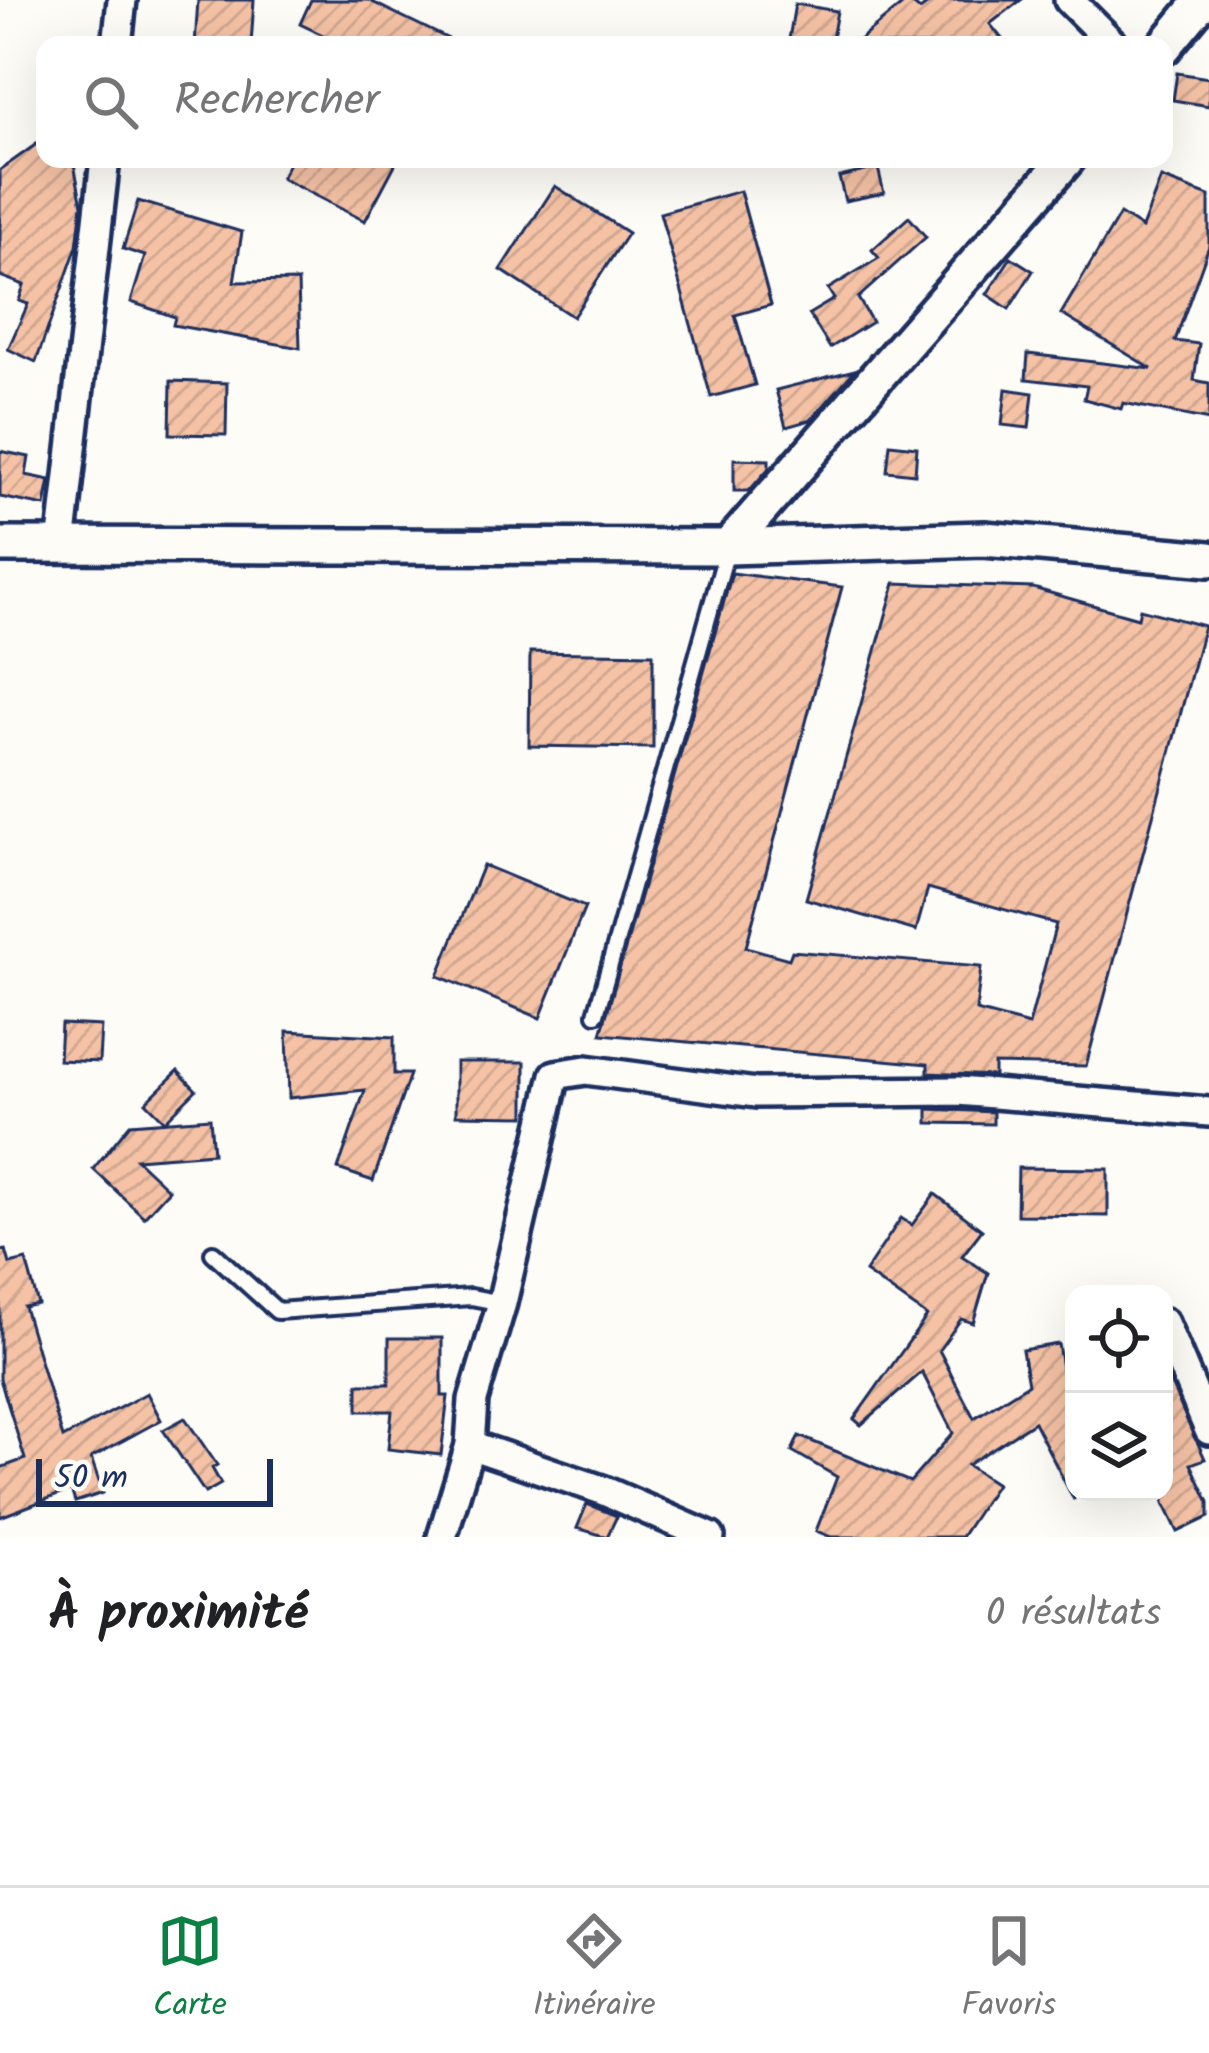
<!DOCTYPE html>
<html lang="fr">
<meta charset="utf-8">
<style>
:root{--surface:#fff;--page:#f6f6f6;--text:#202124;--muted:#757577;--line:#e0e0e0;--accent:#0b8043}
body{margin:0;font-family:Kalam,sans-serif;background:var(--page);color:var(--text)}
.controls{position:absolute;right:36px;bottom:36px;display:grid;overflow:hidden;border-radius:24px;box-shadow:0 12px 48px #0002}
.controls button{width:108px;height:108px;display:grid;place-items:center;padding:0;border:0;border-bottom:3px solid var(--line);background:var(--surface);color:var(--text);font:60px sans-serif}
.scale{position:absolute;left:36px;bottom:30px;width:237px;box-sizing:border-box;padding-left:12px;border:6px solid #1b2f5e;border-top:0;font-size:33px;line-height:42px;white-space:nowrap;color:#1b2f5e;-webkit-text-stroke:9px #fdfcf7;paint-order:stroke}
.list{margin:0;padding:0;list-style:none}
h2{display:flex;justify-content:space-between;align-items:center;height:156px;margin:0;padding:0 48px;font-size:51px}
h2 small{font-size:39px;font-weight:400;color:var(--muted)}
.icon{flex:none;width:66px;height:66px;fill:none;stroke:currentColor;stroke-width:2;stroke-linecap:round;stroke-linejoin:round}
.map{position:relative;flex:none;width:1209px;height:1537px;overflow:hidden}
.search{position:absolute;background:var(--surface);box-shadow:0 12px 48px #0002;left:36px;right:36px;top:36px;height:132px;display:flex;align-items:center;gap:30px;box-sizing:border-box;padding:0 42px;border-radius:24px;color:var(--muted);font-size:45px}
.sheet{height:348px;background:var(--surface)}
nav{display:flex;justify-content:space-around;align-items:center;box-sizing:border-box;height:168px;border-top:3px solid var(--line);background:var(--surface);font-size:33px;color:var(--muted)}
nav a{display:grid;justify-items:center;gap:6px}
nav .on{color:var(--accent)}
.map>svg:first-child{display:block}
.building{fill:url(#building-hatch);stroke:#1b2f5e;stroke-width:3}
.lines{fill:none;stroke-linecap:round;stroke-linejoin:round}
.service-casing{stroke:#1b2f5e;stroke-width:22}
.minor-casing{stroke:#1b2f5e;stroke-width:36}
.tertiary-casing{stroke:#1b2f5e;stroke-width:42}
.service{stroke:#fdfcf7;stroke-width:14}
.minor{stroke:#fdfcf7;stroke-width:27}
.tertiary{stroke:#fdfcf7;stroke-width:33}
</style>
<div class="map">
<svg width="1209" height="1537" viewBox="0 0 1209 1537">
<defs>
<pattern id="building-hatch" width="6" height="6" patternUnits="userSpaceOnUse" patternTransform="scale(3)"><rect width="6" height="6" fill="#f5c2a5"/><path d="M-1 1l2-2M0 6l6-6M5 7l2-2" fill="none" stroke="#d1a790"/></pattern>
</defs>
<rect width="100%" height="100%" fill="#fdfcf7"/>
<filter id="ink" filterUnits="userSpaceOnUse"><feTurbulence type="fractalNoise" baseFrequency=".00833" numOctaves="2"/><feDisplacementMap in="SourceGraphic" scale="24" xChannelSelector="R" yChannelSelector="G"/><feConvolveMatrix kernelMatrix="1 2 1 2 8 2 1 2 1" color-interpolation-filters="sRGB"/></filter>
<g filter="url(#ink)">
<!-- building -->
<g class="building">
<polygon points="198,0 254,0 251,45 195,45"/>
<polygon points="311,0 368,0 461,45 344,45 300,24"/>
<polygon points="908,0 920,10 933,0 1021,0 990,24 1007,45 853,45"/>
<polygon points="795,4 837,11 831,45 788,45"/>
<polygon points="1177,73 1209,78 1209,106 1173,100"/>
<polygon points="45,138 45,159 73,159 82,205 77,246 36,362 8,349 28,304 19,301 24,285 0,276 0,170"/>
<polygon points="291,159 398,159 365,221 281,178"/>
<polygon points="878,168 884,193 845,201 839,177"/>
<polygon points="1161,178 1209,196 1209,246 1175,341 1199,344 1194,380 1209,383 1209,420 1123,403 1121,409 1084,399 1087,386 1026,379 1028,354 1152,369 1061,314 1120,214 1142,228"/>
<polygon points="555,186 628,233 573,317 501,270"/>
<polygon points="740,191 771,305 735,315 755,385 711,397 660,213"/>
<polygon points="138,201 242,232 234,282 298,281 300,348 173,325 175,317 131,302 145,256 123,249"/>
<polygon points="909,217 926,237 858,298 872,322 830,348 809,314 834,299 828,289 879,258 872,250"/>
<polygon points="1011,257 1033,271 1009,309 987,294"/>
<polygon points="855,370 811,420 786,427 776,390"/>
<polygon points="171,381 227,383 226,435 170,434"/>
<polygon points="1006,389 1033,393 1029,428 1002,425"/>
<polygon points="890,444 917,447 915,474 887,471"/>
<polygon points="0,451 29,457 26,475 50,480 45,506 0,497"/>
<polygon points="734,459 769,460 769,468 749,491 734,491"/>
<polygon points="732,573 842,587 746,947 789,959 792,951 981,967 976,1011 1029,1025 1056,924 928,888 916,931 806,899 895,583 1033,588 1138,618 1140,609 1204,626 1086,1066 994,1064 994,1076 928,1073 928,1064 601,1034"/>
<polygon points="530,652 653,654 653,748 529,746"/>
<polygon points="483,865 585,907 540,1018 438,976"/>
<polygon points="61,1024 101,1026 99,1062 59,1060"/>
<polygon points="287,1031 394,1037 394,1074 410,1074 373,1181 338,1169 365,1090 289,1098"/>
<polygon points="456,1062 525,1062 525,1116 456,1115"/>
<polygon points="178,1071 196,1090 165,1121 146,1102"/>
<polygon points="928,1109 993,1112 993,1124 928,1123"/>
<polygon points="210,1118 213,1153 136,1159 169,1190 144,1217 93,1169 130,1124"/>
<polygon points="1018,1168 1108,1169 1108,1216 1017,1215"/>
<polygon points="935,1194 982,1230 962,1256 988,1273 973,1323 961,1319 939,1350 974,1418 1028,1384 1022,1350 1058,1344 1066,1392 1074,1389 1074,1500 1034,1422 967,1465 996,1484 961,1537 831,1537 816,1531 837,1477 792,1451 799,1436 910,1482 953,1433 922,1372 861,1425 854,1419 927,1316 865,1272 901,1218 912,1225"/>
<polygon points="6,1250 10,1264 26,1260 38,1304 24,1307 63,1438 147,1393 161,1420 91,1458 103,1493 75,1502 71,1490 0,1517 0,1468 25,1459 0,1379 0,1251"/>
<polygon points="389,1338 442,1338 442,1396 448,1396 441,1455 388,1449 392,1411 358,1411 358,1384 389,1384"/>
<polygon points="1164,1369 1205,1459 1191,1464 1209,1502 1209,1517 1178,1532 1164,1503"/>
<polygon points="185,1418 217,1465 212,1468 221,1484 205,1493 163,1430"/>
<polygon points="587,1504 617,1516 607,1537 577,1528"/>
</g>
<g class="lines">
<defs>
<g id="service">
<polyline points="596,1014 728,547"/>
<polyline points="213,1253 277,1311 471,1297 502,1303"/>
</g>
<g id="minor">
<polyline points="1069,0 1114,45"/>
<polyline points="117,45 122,0"/>
<polyline points="61,546 105,159"/>
<polyline points="1164,1323 1209,1430"/>
<polyline points="470,1445 602,1490 710,1537"/>
<polyline points="442,1537 470,1445 473,1400 502,1303 555,1075 586,1070 756,1093 958,1091 1209,1112"/>
</g>
<g id="tertiary">
<polyline points="1164,47 1203,0"/>
<polyline points="0,545 728,547 984,539 1209,559"/>
<polyline points="728,547 1067,159"/>
</g>
</defs>
<!-- service casing -->
<use href="#service" class="service-casing"/>
<!-- minor casing -->
<use href="#minor" class="minor-casing"/>
<!-- tertiary casing -->
<use href="#tertiary" class="tertiary-casing"/>
<!-- service -->
<use href="#service" class="service"/>
<!-- minor -->
<use href="#minor" class="minor"/>
<!-- tertiary -->
<use href="#tertiary" class="tertiary"/>
</g>
</g>
</svg>
<div class="controls">
<button><svg class="icon" aria-label="locate" viewBox="0 0 24 24"><circle cx="12" cy="12" r="6"/><path d="M12 2v4M12 18v4M2 12h4M18 12h4"/></svg></button>
<button><svg class="icon" aria-label="layers" viewBox="0 0 24 24"><path d="M12 4l9 5-9 5-9-5zM3 14l9 5 9-5"/></svg></button>
</div>
<div class="scale">50 m</div>
<div class="search"><svg class="icon" aria-label="search" viewBox="0 0 24 24"><circle cx="10" cy="10" r="6"/><path d="M15 15l6 6"/></svg>Rechercher</div>
</div>
<section class="sheet">
<h2>À proximité<small>0 résultats</small></h2>
<ul class="list">
</ul>
</section>
<nav>
<a class="on"><svg class="icon" aria-label="map" viewBox="0 0 24 24"><path d="M3 6l6-2 6 2 6-2v14l-6 2-6-2-6 2zM9 4v14M15 6v14"/></svg>Carte</a>
<a><svg class="icon" aria-label="directions" viewBox="0 0 24 24"><path d="M12 3l9 9-9 9-9-9zM9 14v-3h6M13 9l2 2-2 2"/></svg>Itinéraire</a>
<a><svg class="icon" aria-label="saved" viewBox="0 0 24 24"><path d="M7 4h10v16l-5-4-5 4z"/></svg>Favoris</a>
</nav>
